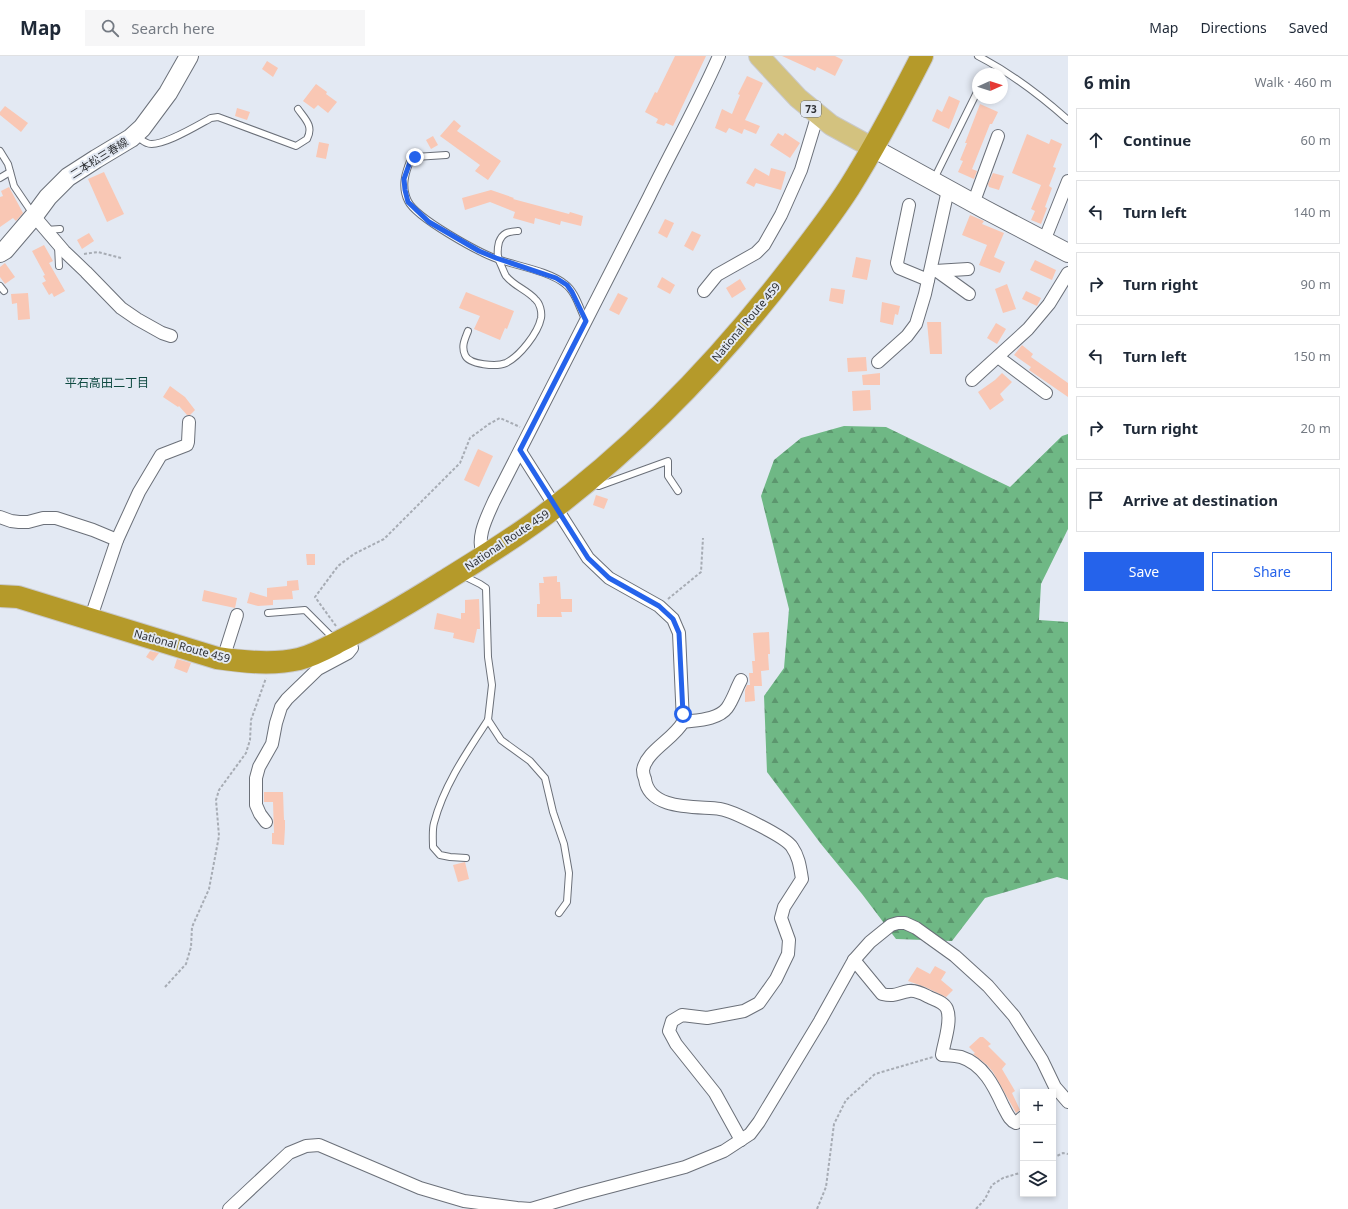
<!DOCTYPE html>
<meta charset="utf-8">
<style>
:root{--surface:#fff;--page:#f6f6f7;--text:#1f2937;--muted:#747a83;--line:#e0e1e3;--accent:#2563eb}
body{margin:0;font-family:"Noto Sans","Noto Sans JP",sans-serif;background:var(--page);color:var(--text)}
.controls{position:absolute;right:12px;bottom:12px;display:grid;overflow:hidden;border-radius:0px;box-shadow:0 2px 6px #0003}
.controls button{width:36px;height:36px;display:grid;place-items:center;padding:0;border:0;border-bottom:1px solid var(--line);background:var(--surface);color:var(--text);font:20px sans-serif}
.compass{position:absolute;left:972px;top:12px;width:36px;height:36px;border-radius:50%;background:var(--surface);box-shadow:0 2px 6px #0003;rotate:87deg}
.stop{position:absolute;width:12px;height:12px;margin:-9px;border:3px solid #2563eb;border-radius:50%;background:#fff}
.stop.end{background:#2563eb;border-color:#fff;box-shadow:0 1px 4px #0008}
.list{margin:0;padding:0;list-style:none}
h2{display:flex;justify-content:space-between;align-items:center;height:52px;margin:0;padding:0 16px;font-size:17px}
h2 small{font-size:13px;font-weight:400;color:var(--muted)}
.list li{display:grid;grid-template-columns:26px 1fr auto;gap:12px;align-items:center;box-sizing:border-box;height:64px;margin:0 8px 8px;padding:0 8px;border:1px solid var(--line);border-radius:0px}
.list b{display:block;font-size:15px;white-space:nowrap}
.list em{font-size:13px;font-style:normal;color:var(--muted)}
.actions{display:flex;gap:8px;padding:12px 16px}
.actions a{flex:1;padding:9px 0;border:1px solid var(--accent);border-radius:0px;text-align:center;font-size:14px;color:var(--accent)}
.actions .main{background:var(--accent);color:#fff}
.icon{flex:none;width:22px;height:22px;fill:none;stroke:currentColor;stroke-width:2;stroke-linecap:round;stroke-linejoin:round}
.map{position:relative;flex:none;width:1068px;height:1153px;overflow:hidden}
header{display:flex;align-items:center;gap:24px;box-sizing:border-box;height:56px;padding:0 20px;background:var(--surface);border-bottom:1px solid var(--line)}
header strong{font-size:19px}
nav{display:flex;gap:22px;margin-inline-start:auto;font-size:14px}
.search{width:280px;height:36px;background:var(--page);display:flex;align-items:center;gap:10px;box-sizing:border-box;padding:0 14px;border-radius:0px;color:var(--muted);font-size:15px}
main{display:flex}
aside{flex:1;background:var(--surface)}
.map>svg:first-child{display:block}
.forest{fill:url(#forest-firs)}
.building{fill:#f9c7b4}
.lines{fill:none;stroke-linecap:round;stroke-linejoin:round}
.lane-casing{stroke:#6b7079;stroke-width:8}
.street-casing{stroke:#6b7079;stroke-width:14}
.secondary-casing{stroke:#6b7079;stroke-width:20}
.primary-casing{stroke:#c9c9ca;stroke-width:22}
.highway-casing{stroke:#c9c9ca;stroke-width:24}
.path{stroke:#a7acb4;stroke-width:2;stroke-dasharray:3 2;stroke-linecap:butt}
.lane{stroke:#fff;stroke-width:6}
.street{stroke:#fff;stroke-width:12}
.secondary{stroke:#fff;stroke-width:18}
.primary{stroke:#d3c27f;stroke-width:20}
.highway{stroke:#b59a2a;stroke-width:22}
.route{stroke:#2563eb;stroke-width:5}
.labels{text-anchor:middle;stroke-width:4;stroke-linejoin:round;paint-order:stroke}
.shield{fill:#e3e9f3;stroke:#64686d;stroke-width:1}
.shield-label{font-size:10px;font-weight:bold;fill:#2e3034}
.street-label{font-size:11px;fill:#2e3034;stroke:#e3e9f3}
.neighbourhood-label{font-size:12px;fill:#0f4a41;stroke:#e3e9f3}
</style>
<header>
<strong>Map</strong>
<div class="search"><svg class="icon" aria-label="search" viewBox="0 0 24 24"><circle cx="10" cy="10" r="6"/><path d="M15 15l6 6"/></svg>Search here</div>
<nav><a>Map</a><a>Directions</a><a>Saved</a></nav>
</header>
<main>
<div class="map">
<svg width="1068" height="1153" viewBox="0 0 1068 1153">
<defs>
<pattern id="forest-firs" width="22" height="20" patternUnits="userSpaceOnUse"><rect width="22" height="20" fill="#6fb885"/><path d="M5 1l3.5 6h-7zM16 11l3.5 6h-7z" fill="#5c966e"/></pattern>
</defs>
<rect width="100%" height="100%" fill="#e3e9f3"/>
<!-- forest -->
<polygon class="forest" points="844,370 886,371 1010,431 1062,380 1068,378 1068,473 1041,528 1039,564 1068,566 1068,824 1057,821 985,842 952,885 896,883 862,838 821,788 767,716 764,640 784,612 789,553 761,440 774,404 801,382"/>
<!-- building -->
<g class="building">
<polygon points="675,0 706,0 673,70 666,67 664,70 656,67 658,63 645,56 655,36 657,37"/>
<polygon points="782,0 835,0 843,4 835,20 817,11 815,15"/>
<polygon points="267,5 278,12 273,21 262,13"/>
<polygon points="747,20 763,27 745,64 760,70 756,78 744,73 742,78 729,72 726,77 715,72 722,53 732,58 740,39 738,38"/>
<polygon points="316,28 327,36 326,38 337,46 328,57 318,49 314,53 303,45"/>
<polygon points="949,40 960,45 949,73 932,65 937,53 942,56"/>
<polygon points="980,48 998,56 992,68 990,68 972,113 977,115 974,123 958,116 963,105 960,104 967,87 965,87"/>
<polygon points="5,50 28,67 21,76 0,59 0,56"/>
<polygon points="237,52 250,56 247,64 235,60"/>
<polygon points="454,64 461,70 457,75 501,105 488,124 475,115 480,109 440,80"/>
<polygon points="778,77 783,80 785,77 800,87 790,102 770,89"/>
<polygon points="1027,78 1049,88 1051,83 1062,88 1053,111 1056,112 1049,130 1052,132 1045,151 1047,152 1041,168 1031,164 1035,155 1031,153 1041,129 1012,117"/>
<polygon points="433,80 438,89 431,93 426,84"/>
<polygon points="319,86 329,88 326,103 316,101"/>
<polygon points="755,112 769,120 771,112 786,116 781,134 756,127 754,131 746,127"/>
<polygon points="104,116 124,158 107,166 88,123"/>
<polygon points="993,117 1004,120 999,134 989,131 988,128"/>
<polygon points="9,131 23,157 16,165 13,162 0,171 0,141 3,140 1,135"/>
<polygon points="491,134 514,142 513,143 569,158 570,156 583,160 581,170 561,165 560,169 535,162 534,168 513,162 515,156 490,146 465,154 462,142"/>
<polygon points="970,159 984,165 982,168 1004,177 994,201 1005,206 1000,217 979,209 987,189 962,179"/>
<polygon points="665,163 674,167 667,182 658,177"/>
<polygon points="692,175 701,179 693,195 684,190"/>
<polygon points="89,177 94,185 82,193 77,184"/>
<polygon points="44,189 53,205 49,207 65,235 54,241 52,237 49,239 42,227 46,225 43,220 45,219 32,195"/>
<polygon points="856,201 871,204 867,224 852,221"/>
<polygon points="1035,204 1056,214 1052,224 1030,214"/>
<polygon points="5,207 15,221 5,228 0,221 0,211"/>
<polygon points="662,221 675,229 670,238 657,231"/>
<polygon points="740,223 746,233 732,242 726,232"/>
<polygon points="1007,228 1016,253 1003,257 995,233"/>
<polygon points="831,232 845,234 843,248 829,245"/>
<polygon points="1026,235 1041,242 1037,250 1022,243"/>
<polygon points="466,236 514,255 507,273 505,272 500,284 474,273 480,260 459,252"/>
<polygon points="28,237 30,263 18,264 17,247 12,248 11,238"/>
<polygon points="618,237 628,242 619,259 609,254"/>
<polygon points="882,246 900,250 898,259 895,258 893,269 880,266"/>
<polygon points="927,266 941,266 942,298 930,298"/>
<polygon points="996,267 1006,273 997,288 987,282"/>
<polygon points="1022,289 1033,298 1031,301 1068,327 1068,341 1029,314 1031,311 1014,299"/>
<polygon points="866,301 867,315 848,316 847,302"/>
<polygon points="880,317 880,329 863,329 862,319"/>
<polygon points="1002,317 1012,326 1000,338 1004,344 990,354 978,336 995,324"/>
<polygon points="170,330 185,341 195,354 190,359 187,359 179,350 178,351 163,341"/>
<polygon points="870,334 871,354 853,355 852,335"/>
<polygon points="478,393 493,400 479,431 464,424"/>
<polygon points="596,439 608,443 604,453 593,449"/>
<polygon points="306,498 315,498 315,509 307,509"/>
<polygon points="557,520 557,526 560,526 561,543 572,543 572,556 561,556 562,561 537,561 537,548 540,548 539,527 544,527 543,521"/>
<polygon points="298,524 299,534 292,535 293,543 273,544 273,549 258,550 247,547 250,536 267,541 267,532 287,530 287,525"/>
<polygon points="204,534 237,542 235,552 202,545"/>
<polygon points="479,543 480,573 477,573 474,587 453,582 454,577 434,573 437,557 461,563 461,557 465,557 465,544"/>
<polygon points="769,576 770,598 768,598 769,614 761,615 762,630 754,630 755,645 745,646 745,634 747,629 750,629 749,617 753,617 752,605 755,605 753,577"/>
<polygon points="150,595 159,597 153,605 146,601"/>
<polygon points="177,603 191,607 187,617 174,612"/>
<polygon points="264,736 283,736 284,764 285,764 285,772 284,789 272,788 272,777 274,777 273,746 264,746"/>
<polygon points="465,806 469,823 458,826 453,809"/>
<polygon points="935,910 946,916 941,924 953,934 946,941 925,931 908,925 917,911 930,918"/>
<polygon points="980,981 983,981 991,988 988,990 1006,1008 1002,1013 1015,1035 1012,1037 1020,1054 1016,1057 993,1016 987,1009 973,998 975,997 969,991"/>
</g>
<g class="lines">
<defs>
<g id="lane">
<path d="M978,0C1011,17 1041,40 1068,64"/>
<path d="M137,80C140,82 143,86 147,87C159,93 198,69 211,62L218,61L296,90L307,83C314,70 305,63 298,53"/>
<polyline points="0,95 8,108 14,130 33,158"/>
<path d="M446,99L415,101L411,103C405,117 401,131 408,145C416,162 478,196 497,203C517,210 549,215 565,228C576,236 580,254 586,265"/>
<polyline points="0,122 10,116"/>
<polyline points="934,123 978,34"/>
<polyline points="46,174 60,173"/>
<polyline points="58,190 59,210"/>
<polyline points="0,230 4,235"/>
<path d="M468,275C465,283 461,290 465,299C469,309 497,311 506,307C520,300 538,277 541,262C542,256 540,247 535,243C527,234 514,230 506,220C504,217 503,213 501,209C497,202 497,194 499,186C503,176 508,176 518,175"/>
<polyline points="591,428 599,430 668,405 668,420 678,435"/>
<polyline points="462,519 480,528 486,532 488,601 492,629 488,664 501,684 530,705 545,722 553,756 564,788 569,817 567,846 559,857"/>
<polyline points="268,557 305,554 334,583"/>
<path d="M466,802L450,801L440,799L433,791C433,784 432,774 434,767C444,729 467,696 488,664"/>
</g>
<g id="street">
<polyline points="973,148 998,80"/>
<polyline points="909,149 897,207 899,212 928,224"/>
<polyline points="34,160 64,195 86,216 121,252 137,263 162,277 171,280"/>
<polyline points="1044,185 1068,125"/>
<polyline points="935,215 968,213"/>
<polyline points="937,215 969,238"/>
<polyline points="704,235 717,219 756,197 764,189 781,159 801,114 818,58"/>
<polyline points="998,301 1046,337"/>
<polyline points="878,306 907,280 916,268 925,238 948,134"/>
<polyline points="972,324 1028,273 1049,248 1068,217"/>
<path d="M520,395L588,502L609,522L659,550L673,563L679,577L683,666C674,683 646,695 643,714C643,717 644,721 645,723C649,755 698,750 720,753C733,755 786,781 792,791C799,801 800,811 802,823L784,851L781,862L789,884L788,898L776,923L759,947L744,955L707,962L682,959L672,965L669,975L676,988L715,1037L741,1084"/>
<polyline points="0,461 11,465 19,466 28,466 43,462 56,462 93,474 117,484"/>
<path d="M483,500C476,481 486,463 494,445C546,344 598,243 649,141C672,94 698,48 719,0"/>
<polyline points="90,564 117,484 139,436 161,399 187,389 188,386 189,366"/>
<polyline points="223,603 237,559"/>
<path d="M683,666C696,664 718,664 727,652C733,644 736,633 741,624"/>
<polyline points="266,766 260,758 256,749 256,722 259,711 272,688 276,667 281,651 287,643 318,613 348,597 352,592 349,581"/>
<path d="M854,904L882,938C896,941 897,937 909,935C916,934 923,938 929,941C935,944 944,946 947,953C952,965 944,986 942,999C948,999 955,1000 961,1001C983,1008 994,1030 1003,1050C1007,1057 1009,1064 1016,1067L1023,1061"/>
<polyline points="229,1153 289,1097 306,1090 319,1089 420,1132 464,1145 517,1152 531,1153 582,1138 685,1111 724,1095 750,1078 759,1066 820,965 854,904 870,886 891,869 898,867 905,867 916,872 955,900 988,930 1014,960 1042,1004 1055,1031 1068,1046"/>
</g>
<g id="secondary">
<polyline points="873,92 984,153 1068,197"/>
<polyline points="0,197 5,194 34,160 48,141 68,121 96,103 131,82 142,72 168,37 189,0"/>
</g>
<polyline id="primary" points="759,0 798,42 831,69 873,92"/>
<path id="highway" d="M0,540L18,541L217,602C244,606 273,609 299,603C315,599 330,590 344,583C377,566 409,547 441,527C475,506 510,485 542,461C636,391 718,306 789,214C810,187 831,160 849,132C876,89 899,45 922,0"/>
</defs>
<!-- lane casing -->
<use href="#lane" class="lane-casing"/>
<!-- street casing -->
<use href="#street" class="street-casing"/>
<!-- secondary casing -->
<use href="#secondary" class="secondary-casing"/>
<!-- primary casing -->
<use href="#primary" class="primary-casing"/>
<!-- highway casing -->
<use href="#highway" class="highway-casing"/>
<!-- path -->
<g class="path">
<polyline points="84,198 98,196 121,202"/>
<polyline points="668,543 701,516 703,482"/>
<polyline points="336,570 315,541 338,510 354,498 384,483 460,407 470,382 489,368 500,362 520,371"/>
<polyline points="165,931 186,908 191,891 192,871 209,833 219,780 216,744 219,734 246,697 250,684 251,664 266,622"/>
<polyline points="1053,1102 1063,1097 1068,1098"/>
<polyline points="817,1153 826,1131 834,1068 846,1044 875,1018 933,1001"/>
<polyline points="976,1153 985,1143 992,1129 1003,1122 1023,1116"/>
</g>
<!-- lane -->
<use href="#lane" class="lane"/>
<!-- street -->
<use href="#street" class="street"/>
<!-- secondary -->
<use href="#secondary" class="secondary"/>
<!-- primary -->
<use href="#primary" class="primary"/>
<!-- highway -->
<use href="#highway" class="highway"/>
</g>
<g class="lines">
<!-- route -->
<polyline class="route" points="415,101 411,103 404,123 405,134 408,146 429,166 479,195 496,202 556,222 567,229 572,236 586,265 520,394 588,502 609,522 659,550 673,563 679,577 683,658"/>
</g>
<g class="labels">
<!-- shield labels -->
<rect class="shield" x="801" y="45" width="20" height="16" rx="3"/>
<g class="shield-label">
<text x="811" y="57">73</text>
</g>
<!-- street labels -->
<g class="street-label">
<text transform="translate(99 102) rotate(-32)" y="4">二本松三春線</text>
<text transform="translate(746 266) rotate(-50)" y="4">National Route 459</text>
<text transform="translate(507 484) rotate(-34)" y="4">National Route 459</text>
<text transform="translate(182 590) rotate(15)" y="4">National Route 459</text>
</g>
<!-- neighbourhood labels -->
<g class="neighbourhood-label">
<text x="107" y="331">平石高田二丁目</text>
</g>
</g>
</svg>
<div class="controls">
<button>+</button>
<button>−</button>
<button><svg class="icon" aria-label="layers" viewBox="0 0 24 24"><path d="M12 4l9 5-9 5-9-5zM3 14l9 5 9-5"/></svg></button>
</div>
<svg class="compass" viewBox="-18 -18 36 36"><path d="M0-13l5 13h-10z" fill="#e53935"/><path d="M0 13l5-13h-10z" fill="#747a83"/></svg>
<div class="stop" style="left:683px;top:658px"></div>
<div class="stop end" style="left:415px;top:101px"></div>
</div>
<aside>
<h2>6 min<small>Walk · 460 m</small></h2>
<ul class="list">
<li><svg class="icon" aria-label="ahead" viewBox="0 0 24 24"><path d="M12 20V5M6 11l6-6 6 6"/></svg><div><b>Continue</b></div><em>60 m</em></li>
<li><svg class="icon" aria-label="left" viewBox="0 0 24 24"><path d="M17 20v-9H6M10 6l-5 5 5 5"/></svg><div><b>Turn left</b></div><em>140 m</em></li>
<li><svg class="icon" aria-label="right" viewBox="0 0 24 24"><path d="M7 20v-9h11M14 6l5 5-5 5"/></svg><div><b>Turn right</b></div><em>90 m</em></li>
<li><svg class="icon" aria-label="left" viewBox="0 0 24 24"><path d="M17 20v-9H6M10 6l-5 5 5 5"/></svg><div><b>Turn left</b></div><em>150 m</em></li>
<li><svg class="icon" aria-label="right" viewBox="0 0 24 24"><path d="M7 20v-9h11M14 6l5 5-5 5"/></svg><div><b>Turn right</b></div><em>20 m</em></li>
<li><svg class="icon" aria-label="arrive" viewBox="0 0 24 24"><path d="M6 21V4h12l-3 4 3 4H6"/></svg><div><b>Arrive at destination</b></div></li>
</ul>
<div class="actions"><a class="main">Save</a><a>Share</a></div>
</aside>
</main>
